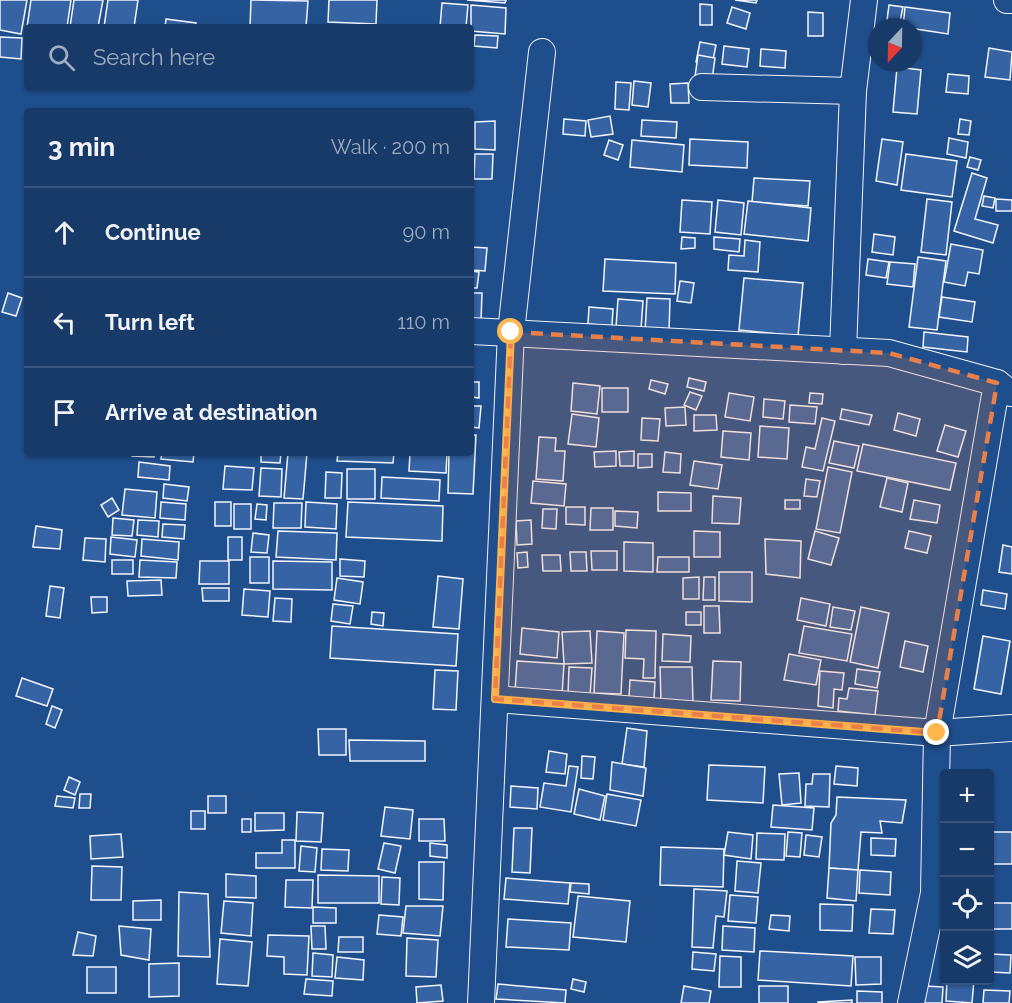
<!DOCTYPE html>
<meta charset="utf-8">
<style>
:root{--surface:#173a69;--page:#20416f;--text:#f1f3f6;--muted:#9eadc0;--line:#36547d}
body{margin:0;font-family:Raleway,sans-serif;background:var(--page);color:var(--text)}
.controls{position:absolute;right:18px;bottom:18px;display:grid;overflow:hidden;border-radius:6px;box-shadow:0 2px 4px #0004}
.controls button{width:54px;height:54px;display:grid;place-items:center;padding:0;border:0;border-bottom:2px solid var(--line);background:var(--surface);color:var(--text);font:30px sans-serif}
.compass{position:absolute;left:868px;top:18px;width:54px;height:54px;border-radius:50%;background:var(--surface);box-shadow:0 2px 4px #0004;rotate:202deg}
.stop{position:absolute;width:18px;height:18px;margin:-14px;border:4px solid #ffb74d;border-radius:50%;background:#fff}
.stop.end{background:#ffb74d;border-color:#fff;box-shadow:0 2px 6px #0008}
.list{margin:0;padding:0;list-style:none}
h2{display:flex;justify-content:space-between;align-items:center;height:78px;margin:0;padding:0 24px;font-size:26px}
h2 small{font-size:20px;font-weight:400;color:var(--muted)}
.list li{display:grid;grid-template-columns:39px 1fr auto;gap:18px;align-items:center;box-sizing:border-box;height:90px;padding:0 24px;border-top:2px solid var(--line)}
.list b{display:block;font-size:22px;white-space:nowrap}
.list em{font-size:20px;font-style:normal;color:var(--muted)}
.icon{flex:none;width:33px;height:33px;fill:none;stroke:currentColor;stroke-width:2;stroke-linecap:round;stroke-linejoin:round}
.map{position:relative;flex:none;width:1012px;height:1003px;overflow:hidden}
.search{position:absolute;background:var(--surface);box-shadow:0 2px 4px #0004;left:24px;top:24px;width:450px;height:66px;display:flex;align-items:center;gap:15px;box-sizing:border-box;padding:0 21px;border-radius:6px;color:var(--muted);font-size:22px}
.panel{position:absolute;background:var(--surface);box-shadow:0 2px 4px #0004;left:24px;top:108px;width:450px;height:348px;border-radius:6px}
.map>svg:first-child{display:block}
.building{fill:#3563a3;stroke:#f2f6ff;stroke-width:1.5}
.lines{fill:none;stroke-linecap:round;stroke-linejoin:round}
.street-casing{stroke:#f2f6ff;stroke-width:28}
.street{stroke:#1f4e8c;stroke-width:26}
.route{stroke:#ffb74d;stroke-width:8}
.marked{fill:#ea8049;fill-opacity:0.2;stroke:#ea8049;stroke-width:4.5;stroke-dasharray:12 8;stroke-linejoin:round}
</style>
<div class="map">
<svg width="1012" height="1003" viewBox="0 0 1012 1003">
<rect width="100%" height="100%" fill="#1f4e8c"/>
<!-- building -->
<g class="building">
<polygon points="0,0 27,0 21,34 0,30"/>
<polygon points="31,0 71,0 67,27 27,27"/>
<polygon points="74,0 103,0 98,27 70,27"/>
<polygon points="108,0 138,0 134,27 104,27"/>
<polygon points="251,0 308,1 306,27 250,27"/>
<polygon points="329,0 377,0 376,24 328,22"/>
<polygon points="467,0 506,0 505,3"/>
<polygon points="735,0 757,0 756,3"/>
<polygon points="442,3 468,5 466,27 440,27"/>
<polygon points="700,4 712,5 712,25 700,25"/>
<polygon points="471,5 506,8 505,34 471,31"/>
<polygon points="889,5 903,7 900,22 887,20"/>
<polygon points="732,7 750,13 746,29 727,23"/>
<polygon points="905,7 950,13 948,34 903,27"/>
<polygon points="808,12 823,13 823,36 808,36"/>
<polygon points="166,19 196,23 195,27 165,27"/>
<polygon points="475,35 498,36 497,48 474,46"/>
<polygon points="26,36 27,36 27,62 25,62"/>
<polygon points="0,37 22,38 21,59 0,57"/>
<polygon points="700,42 716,45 712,65 696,62"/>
<polygon points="724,46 749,49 747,67 722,64"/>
<polygon points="989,48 1012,52 1010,80 985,77"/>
<polygon points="761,49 786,51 785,68 760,66"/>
<polygon points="698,55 715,58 712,80 695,77"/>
<polygon points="897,67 921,70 917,114 893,112"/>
<polygon points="948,74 969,76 968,94 946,92"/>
<polygon points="634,81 651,83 648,107 632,105"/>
<polygon points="616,82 631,83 629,110 615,109"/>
<polygon points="688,83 689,103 671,103 670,84"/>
<polygon points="610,116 613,134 591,137 588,120"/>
<polygon points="564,119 586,121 585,136 563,134"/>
<polygon points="960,119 971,121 969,135 958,134"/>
<polygon points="642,120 677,122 676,138 641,136"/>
<polygon points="495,121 495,150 475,149 475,122"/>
<polygon points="949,138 968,142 966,158 947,154"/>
<polygon points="690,139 748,142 747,168 689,165"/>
<polygon points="882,139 903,142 897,185 876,181"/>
<polygon points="609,140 623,145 618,160 604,155"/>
<polygon points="632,140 684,145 682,172 630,167"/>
<polygon points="475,154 493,154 492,179 474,179"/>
<polygon points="906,154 957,161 952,197 901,190"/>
<polygon points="970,157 981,160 978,170 967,167"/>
<polygon points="972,173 987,178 975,219 998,225 993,243 954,231"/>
<polygon points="754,178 810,181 808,206 752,202"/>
<polygon points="984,196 995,198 993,208 982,206"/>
<polygon points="927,199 952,202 946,255 921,252"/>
<polygon points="996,199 1012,200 1012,211 996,211"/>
<polygon points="682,200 712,202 710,234 680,232"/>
<polygon points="718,200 744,203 741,235 715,232"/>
<polygon points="748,201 811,208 808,241 744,234"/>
<polygon points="874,234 895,237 893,255 872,252"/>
<polygon points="682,237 695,238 695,248 681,249"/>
<polygon points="714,237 740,239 739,252 714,249"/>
<polygon points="745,240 760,242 758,272 728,270 729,255 744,256"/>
<polygon points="951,244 983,250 979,274 968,272 965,286 944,282"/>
<polygon points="471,247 487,248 485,271 471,270"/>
<polygon points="918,257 946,261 937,330 909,327"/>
<polygon points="605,259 676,263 675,294 603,291"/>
<polygon points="868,259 889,262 886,278 866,275"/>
<polygon points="890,262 915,264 913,287 887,284"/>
<polygon points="471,271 479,272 477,288 471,288"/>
<polygon points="744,278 803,283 798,336 739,330"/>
<polygon points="680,281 694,283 691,303 677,301"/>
<polygon points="8,293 22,298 16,316 2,312"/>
<polygon points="471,293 482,293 481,321 471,320"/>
<polygon points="942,297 975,302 972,322 939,317"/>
<polygon points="647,298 670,299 669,332 645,331"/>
<polygon points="618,299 643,301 641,329 616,327"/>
<polygon points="589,307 613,309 612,326 588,324"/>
<polygon points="924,332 968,337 967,352 923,347"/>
<polygon points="689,378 706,382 704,391 687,387"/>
<polygon points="651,380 668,384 665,394 649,389"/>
<polygon points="471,382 479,382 479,398 471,397"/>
<polygon points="573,383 600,386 597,414 571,411"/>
<rect x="602" y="388" width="26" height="24"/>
<polygon points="690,392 702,396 696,410 684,405"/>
<polygon points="729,393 754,397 750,421 725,417"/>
<polygon points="810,393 823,394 822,404 809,403"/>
<polygon points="764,399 785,401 783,419 763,417"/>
<polygon points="790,405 817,407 815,424 789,422"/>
<polygon points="471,406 481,406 479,428 471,427"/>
<polygon points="685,407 686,425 666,426 665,408"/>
<polygon points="842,409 872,415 869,425 840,419"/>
<polygon points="898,413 920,419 916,436 894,430"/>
<polygon points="572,414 599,418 596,447 568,444"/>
<polygon points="694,415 716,415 717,430 694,431"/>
<polygon points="642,418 660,419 658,441 641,440"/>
<polygon points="822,418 835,421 823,471 802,467 806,447 815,449"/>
<polygon points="945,425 966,431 958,457 937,451"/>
<polygon points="760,426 789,428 787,459 758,457"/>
<polygon points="723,431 751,433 749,460 721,457"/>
<polygon points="471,435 476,435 473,494 448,493 449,453 471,453"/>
<polygon points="539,437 556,438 555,451 565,451 563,481 536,479"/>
<polygon points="834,441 859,446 854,468 829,463"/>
<polygon points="863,444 956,463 950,490 857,471"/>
<polygon points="616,451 616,466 595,467 594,452"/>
<polygon points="634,451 634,466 620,466 619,452"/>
<polygon points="665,452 681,454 680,473 663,472"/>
<polygon points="132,453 155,453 154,457 132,456"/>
<polygon points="162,453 194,453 193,462 161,459"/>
<polygon points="261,453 281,453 280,463 261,462"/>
<polygon points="288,453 307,453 303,499 284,498"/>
<polygon points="338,453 394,453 393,463 337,461"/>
<polygon points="410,453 447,453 446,473 409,471"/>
<polygon points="638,454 652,454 652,467 638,468"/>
<polygon points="694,461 722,465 718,489 690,485"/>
<polygon points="139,462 170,466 169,480 138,477"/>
<polygon points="225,466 254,468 252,490 223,489"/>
<polygon points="828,467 852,472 840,533 816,529"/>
<polygon points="261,468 282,469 281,497 259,496"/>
<rect x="347" y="469" width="28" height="30"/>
<polygon points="326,472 342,473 341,498 325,498"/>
<polygon points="382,477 440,480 439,501 381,498"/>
<polygon points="887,478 908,483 902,512 880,507"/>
<polygon points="806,479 820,481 817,497 804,496"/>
<polygon points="533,481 566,484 564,506 531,503"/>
<polygon points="164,484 189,487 187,501 163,498"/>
<polygon points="125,489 157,492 155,518 122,515"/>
<polygon points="658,492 691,493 691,511 658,511"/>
<polygon points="713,496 741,498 739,524 712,523"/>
<polygon points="112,498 119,510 108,517 101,505"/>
<rect x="785" y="500" width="15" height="9"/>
<polygon points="914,500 940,505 937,523 910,519"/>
<polygon points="161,502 186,504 185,520 160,518"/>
<rect x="215" y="502" width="16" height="24"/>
<polygon points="306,502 337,504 336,529 305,527"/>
<polygon points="348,502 443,506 442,541 346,537"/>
<polygon points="274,503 302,503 301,528 273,528"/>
<rect x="234" y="504" width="17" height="25"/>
<polygon points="257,504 267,505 266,520 255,519"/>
<polygon points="566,507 585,507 585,525 566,524"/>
<polygon points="591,508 613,508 613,530 590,530"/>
<polygon points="543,509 557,509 556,529 542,528"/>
<polygon points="615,511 638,512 637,528 615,526"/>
<polygon points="113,518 134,520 132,536 112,535"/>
<polygon points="138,520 159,521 158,537 137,535"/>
<polygon points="531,520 532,544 517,545 516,521"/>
<polygon points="163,524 185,525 184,539 162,537"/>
<polygon points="36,526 62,530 60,549 33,547"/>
<polygon points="278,531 337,533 336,560 276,557"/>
<polygon points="694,531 720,532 720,557 694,557"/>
<polygon points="815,531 839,538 831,565 808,559"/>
<polygon points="909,531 931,536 927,553 905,548"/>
<polygon points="253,533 269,535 267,553 251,552"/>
<polygon points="111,537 137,540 135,557 110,554"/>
<rect x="228" y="537" width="14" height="23"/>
<polygon points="85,538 106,539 105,562 83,560"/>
<polygon points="142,539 179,542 178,560 141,556"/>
<polygon points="765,539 801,541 800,578 766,574"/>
<polygon points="624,542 653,543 653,572 624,571"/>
<polygon points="1003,545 1012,547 1012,574 999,572"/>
<polygon points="591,551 617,551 617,570 592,570"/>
<polygon points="527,552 528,567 518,568 517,553"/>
<polygon points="570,552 586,552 587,571 571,571"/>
<polygon points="542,555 560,555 561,571 543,571"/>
<rect x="250" y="557" width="19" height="26"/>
<polygon points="658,557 689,557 689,572 657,572"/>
<polygon points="340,559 365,561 364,577 340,576"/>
<rect x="112" y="560" width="21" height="14"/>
<polygon points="140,560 177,562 176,578 139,577"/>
<polygon points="200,561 229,561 229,584 199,584"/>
<polygon points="273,561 332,562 332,590 273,589"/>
<polygon points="719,572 752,572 752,602 719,601"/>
<polygon points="438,576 463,579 459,629 433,627"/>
<polygon points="699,577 699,599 683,599 683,578"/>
<polygon points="704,577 715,577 715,600 703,600"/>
<polygon points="337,578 363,582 360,604 334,600"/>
<polygon points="161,580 162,595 128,596 127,581"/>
<polygon points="50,586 64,588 60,618 46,616"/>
<polygon points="202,588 229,588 229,601 203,601"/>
<polygon points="244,589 270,591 268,617 242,615"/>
<polygon points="983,590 1007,594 1005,609 981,605"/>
<polygon points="91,597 107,597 107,612 92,613"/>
<polygon points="275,598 292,599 291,622 273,621"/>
<polygon points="801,598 830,604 826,626 797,620"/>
<polygon points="333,604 353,606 350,624 331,621"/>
<polygon points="704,606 719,606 720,633 704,633"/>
<polygon points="833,607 855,611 851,630 830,627"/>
<polygon points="861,607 889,613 878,668 850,662"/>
<polygon points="372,612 384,613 383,626 371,624"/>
<rect x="686" y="612" width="15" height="13"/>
<polygon points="332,626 458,634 456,666 330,658"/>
<polygon points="804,626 852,634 847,661 799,653"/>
<polygon points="522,628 559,632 557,658 520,654"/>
<polygon points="626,630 656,631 655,678 643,678 644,659 625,658"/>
<polygon points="590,631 592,663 564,664 562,632"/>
<polygon points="597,631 624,633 621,694 594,693"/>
<polygon points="663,634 691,636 690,662 662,661"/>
<polygon points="983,636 1010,641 1001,694 974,689"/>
<polygon points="905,641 928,646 923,672 900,667"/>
<polygon points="789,654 821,660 816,685 784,680"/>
<polygon points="517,661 564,664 562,695 515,692"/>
<polygon points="713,661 741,662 740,701 711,700"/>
<polygon points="569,667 592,668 590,696 568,694"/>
<polygon points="660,667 692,667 693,702 661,702"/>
<polygon points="857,669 880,672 877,688 855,684"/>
<polygon points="435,670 458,671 456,710 433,709"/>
<polygon points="820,671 844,673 842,690 834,689 833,708 818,706"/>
<polygon points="22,678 53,689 47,706 16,696"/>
<polygon points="630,680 655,682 654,699 629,697"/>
<polygon points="849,688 878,691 875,715 838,711 839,698 847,699"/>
<polygon points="52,706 62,710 55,728 46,724"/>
<polygon points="627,728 647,731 644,767 622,764"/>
<polygon points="318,729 346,729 346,755 319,755"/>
<polygon points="349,740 425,741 425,761 350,761"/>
<polygon points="549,751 567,754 565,774 546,772"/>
<polygon points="582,756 595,757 593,779 581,778"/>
<polygon points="612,762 646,768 643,796 610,790"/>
<polygon points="709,765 765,767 763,803 707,800"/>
<polygon points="569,766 578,767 571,812 540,807 544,783 566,786"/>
<polygon points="836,766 858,768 857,786 834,784"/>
<polygon points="799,773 801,803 782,805 779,774"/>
<polygon points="813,774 830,774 829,807 805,806 806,784 812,784"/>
<polygon points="69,777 80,782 75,795 64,790"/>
<polygon points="511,786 538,788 537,809 510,807"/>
<polygon points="579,789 605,796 600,820 574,814"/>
<polygon points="80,794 91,794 90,808 79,808"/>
<polygon points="607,794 641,800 636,826 603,820"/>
<polygon points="57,796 75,798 73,808 55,806"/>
<rect x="208" y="796" width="18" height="17"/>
<polygon points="837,797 906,800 902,823 880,821 882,833 861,832 858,870 829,868 831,823 836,815"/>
<polygon points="773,805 814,808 812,830 771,827"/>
<polygon points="385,807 413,810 410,839 381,836"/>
<rect x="191" y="811" width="14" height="18"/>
<polygon points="297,812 323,813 321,842 296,841"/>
<polygon points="255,813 284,813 284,830 255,831"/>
<rect x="242" y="819" width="9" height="13"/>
<polygon points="419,819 444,819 445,841 419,841"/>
<polygon points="514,828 532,828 530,873 512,872"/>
<polygon points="728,832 753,835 751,859 724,855"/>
<polygon points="788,832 802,833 800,857 786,856"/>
<rect x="990" y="832" width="22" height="32"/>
<polygon points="757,833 785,834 784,860 756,859"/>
<polygon points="121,834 123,857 91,859 90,836"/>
<polygon points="806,835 822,837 819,857 804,855"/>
<polygon points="871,838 896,839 895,856 871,855"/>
<polygon points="282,840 295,840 295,868 256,868 256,853 282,853"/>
<polygon points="384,843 401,846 395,873 378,869"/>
<polygon points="430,843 447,845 447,858 430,856"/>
<polygon points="301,846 317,848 315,872 299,871"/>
<polygon points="661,847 724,849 723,887 660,885"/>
<polygon points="322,849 349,850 348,871 321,870"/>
<polygon points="737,861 761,863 758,893 735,891"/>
<polygon points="419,862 444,862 443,900 419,899"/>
<polygon points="92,866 122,867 121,900 91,900"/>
<polygon points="829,868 858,870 856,901 827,898"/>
<polygon points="860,870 891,872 890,895 859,893"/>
<polygon points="226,874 256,876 256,898 226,897"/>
<polygon points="318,875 379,876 379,903 318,903"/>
<polygon points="382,877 400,878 399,905 381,904"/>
<polygon points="506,878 570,883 568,904 504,899"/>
<polygon points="286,880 313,880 312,908 285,907"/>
<polygon points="571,883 589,884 589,894 570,892"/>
<polygon points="694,889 727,891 724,917 716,916 713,948 692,947"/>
<polygon points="179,892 208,894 210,957 178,956"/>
<polygon points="730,895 758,897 756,923 728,921"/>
<polygon points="578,896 630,901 626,942 573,937"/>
<polygon points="161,900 161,920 133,920 133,901"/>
<polygon points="224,901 253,903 251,936 221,933"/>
<rect x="990" y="903" width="22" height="26"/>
<polygon points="820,904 853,905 852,931 820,930"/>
<polygon points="406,906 443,906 440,936 403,933"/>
<polygon points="313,907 336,908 336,923 313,923"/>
<polygon points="871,909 895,910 893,934 869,933"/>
<polygon points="379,915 403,917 401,936 377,934"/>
<polygon points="771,915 790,916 789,931 769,929"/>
<polygon points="508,919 571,923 569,950 506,947"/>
<polygon points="119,926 151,929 149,960 121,955"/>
<polygon points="311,926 325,926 326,949 312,949"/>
<polygon points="723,926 755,928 754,952 722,950"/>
<polygon points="78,932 96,936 93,956 73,955"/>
<polygon points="268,935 309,936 307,975 284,974 284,957 267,956"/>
<polygon points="339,937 363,937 363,952 338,952"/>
<polygon points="407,938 438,940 436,977 406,976"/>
<polygon points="220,939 252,942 248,986 217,984"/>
<polygon points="760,951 853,956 851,986 758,980"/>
<polygon points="693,952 716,954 714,971 692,969"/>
<polygon points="313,953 333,955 332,977 312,976"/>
<polygon points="990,954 1011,955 1010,973 990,972"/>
<polygon points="720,956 741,957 741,987 719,987"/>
<polygon points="337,957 364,960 363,980 335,978"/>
<polygon points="855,957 881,957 881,984 856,985"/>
<polygon points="179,963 179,996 149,997 149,964"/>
<rect x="87" y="967" width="29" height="26"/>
<polygon points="306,979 333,981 332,996 304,994"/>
<polygon points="573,979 586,982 584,992 571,989"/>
<polygon points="947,980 974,980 972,1003 946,1001"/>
<polygon points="498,984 566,990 565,1003 496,999"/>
<polygon points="441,985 443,1001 417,1003 416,987"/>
<polygon points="684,986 711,991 709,1003 681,1003"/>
<rect x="759" y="986" width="29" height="17"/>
<polygon points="924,986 943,987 942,1003 924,1003"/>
<polygon points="984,990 1010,991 1009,1003 983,1003"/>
<polygon points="857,991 882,992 882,1003 857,1003"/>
<polygon points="852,1000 852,1003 818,1003 818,1002"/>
</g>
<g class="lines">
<defs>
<g id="street">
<polyline points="1007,0 1012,0"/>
<polyline points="702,87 853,91"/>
<polyline points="471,331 889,353 997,383 1010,393"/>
<polyline points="843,351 853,91 864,0"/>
<polyline points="495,699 937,733 1012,728"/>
<polyline points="481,1003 511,332 542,52"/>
<polyline points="911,1003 934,893 937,733 997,383"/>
</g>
</defs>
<!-- street casing -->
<use href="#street" class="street-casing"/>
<!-- street -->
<use href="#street" class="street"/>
</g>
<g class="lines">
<!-- route -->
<polyline class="route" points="511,332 495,699 937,733"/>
</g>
<!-- marked area -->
<path class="marked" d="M511,332L889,353L997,383L937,733L495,699Z"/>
</svg>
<div class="controls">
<button>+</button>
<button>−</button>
<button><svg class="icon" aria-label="locate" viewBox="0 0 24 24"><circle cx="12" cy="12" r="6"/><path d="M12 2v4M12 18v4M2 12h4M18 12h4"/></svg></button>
<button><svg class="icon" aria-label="layers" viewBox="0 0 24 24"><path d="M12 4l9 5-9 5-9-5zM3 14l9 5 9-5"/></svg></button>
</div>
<svg class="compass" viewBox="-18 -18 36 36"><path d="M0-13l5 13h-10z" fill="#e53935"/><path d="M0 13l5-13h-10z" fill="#9eadc0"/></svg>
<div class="stop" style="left:511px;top:332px"></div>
<div class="stop end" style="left:937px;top:733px"></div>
<div class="search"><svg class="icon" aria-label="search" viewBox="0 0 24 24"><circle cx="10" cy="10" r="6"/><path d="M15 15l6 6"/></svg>Search here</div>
<section class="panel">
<h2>3 min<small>Walk · 200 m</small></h2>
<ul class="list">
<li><svg class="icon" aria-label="ahead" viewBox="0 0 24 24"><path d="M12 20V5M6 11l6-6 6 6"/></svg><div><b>Continue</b></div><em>90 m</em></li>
<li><svg class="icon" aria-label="left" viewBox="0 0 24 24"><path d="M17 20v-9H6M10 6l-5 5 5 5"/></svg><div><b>Turn left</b></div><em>110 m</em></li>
<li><svg class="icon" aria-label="arrive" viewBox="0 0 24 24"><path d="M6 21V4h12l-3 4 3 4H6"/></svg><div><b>Arrive at destination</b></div></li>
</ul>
</section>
</div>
